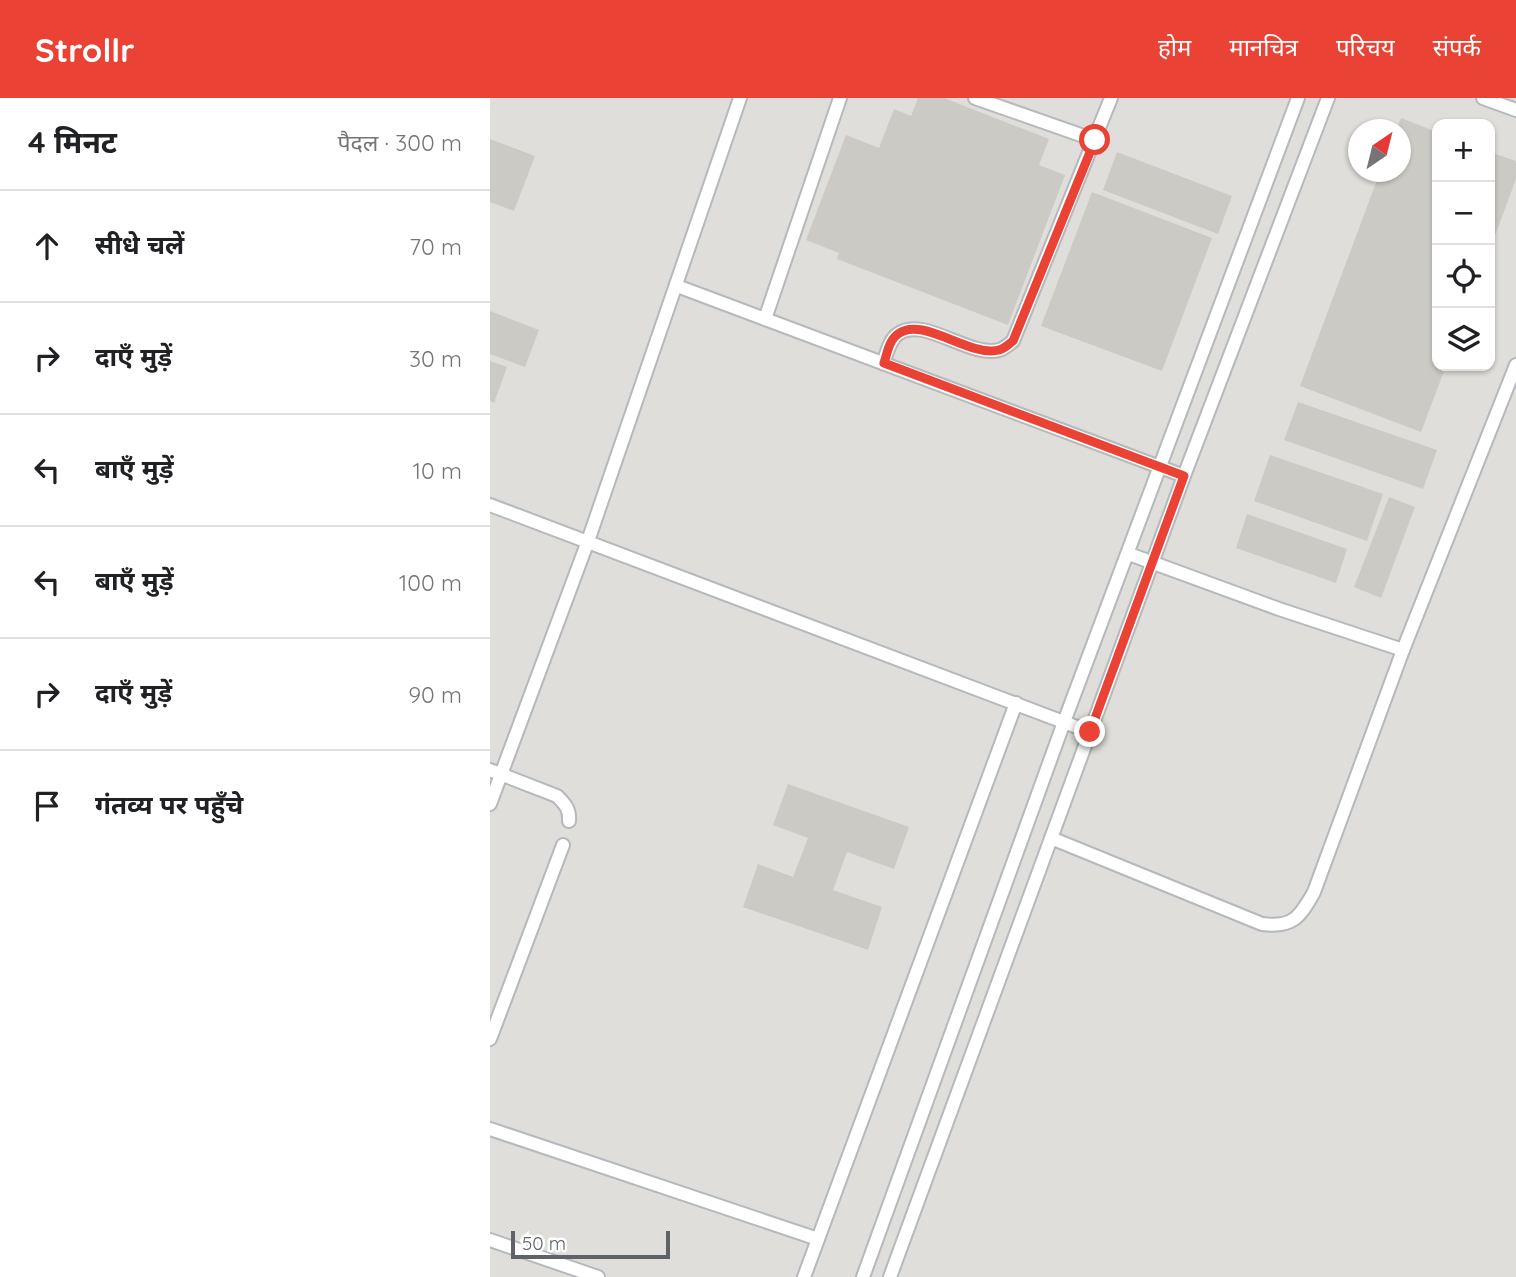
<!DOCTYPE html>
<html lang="hi">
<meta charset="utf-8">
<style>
:root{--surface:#fff;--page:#f2f2f2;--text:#202124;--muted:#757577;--line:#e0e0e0;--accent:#ea4335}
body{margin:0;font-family:Quicksand,"Noto Sans Devanagari",sans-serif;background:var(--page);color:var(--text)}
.controls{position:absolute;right:21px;top:21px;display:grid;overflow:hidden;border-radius:14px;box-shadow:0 2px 5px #0004}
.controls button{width:63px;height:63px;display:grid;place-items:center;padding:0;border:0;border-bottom:2px solid var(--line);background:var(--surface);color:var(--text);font:35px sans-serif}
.compass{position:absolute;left:858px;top:21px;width:63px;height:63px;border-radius:50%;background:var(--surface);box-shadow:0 2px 5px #0004;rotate:35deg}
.scale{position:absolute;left:21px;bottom:18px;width:159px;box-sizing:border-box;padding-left:7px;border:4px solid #5f6368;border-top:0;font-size:19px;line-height:24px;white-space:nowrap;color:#5f6368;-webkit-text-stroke:5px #fff;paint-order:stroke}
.stop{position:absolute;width:21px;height:21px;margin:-16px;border:5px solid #ea4335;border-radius:50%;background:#fff}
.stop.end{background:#ea4335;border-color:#fff;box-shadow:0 2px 7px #0008}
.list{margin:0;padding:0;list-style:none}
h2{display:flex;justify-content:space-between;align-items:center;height:91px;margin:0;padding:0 28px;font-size:30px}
h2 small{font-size:23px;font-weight:400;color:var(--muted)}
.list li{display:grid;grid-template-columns:46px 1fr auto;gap:21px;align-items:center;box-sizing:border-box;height:112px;padding:0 28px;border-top:2px solid var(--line)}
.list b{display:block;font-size:26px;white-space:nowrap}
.list em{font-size:23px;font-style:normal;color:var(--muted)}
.icon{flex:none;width:38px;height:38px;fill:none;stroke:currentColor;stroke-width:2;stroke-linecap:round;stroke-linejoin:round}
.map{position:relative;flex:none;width:1026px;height:1179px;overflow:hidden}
header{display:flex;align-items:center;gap:42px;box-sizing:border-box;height:98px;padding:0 35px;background:var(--accent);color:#fff}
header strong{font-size:33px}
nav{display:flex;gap:38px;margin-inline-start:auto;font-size:24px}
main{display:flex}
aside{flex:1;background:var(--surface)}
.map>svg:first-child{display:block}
.industrial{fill:#e0deda;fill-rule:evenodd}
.building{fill:#cccac5}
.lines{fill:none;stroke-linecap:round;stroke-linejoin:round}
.lane-casing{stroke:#b5b8bc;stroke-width:16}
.lane{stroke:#fff;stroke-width:12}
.route{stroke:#ea4335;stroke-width:9}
</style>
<header>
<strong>Strollr</strong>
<nav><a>होम</a><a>मानचित्र</a><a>परिचय</a><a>संपर्क</a></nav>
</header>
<main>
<aside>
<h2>4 मिनट<small>पैदल · 300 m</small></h2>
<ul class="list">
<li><svg class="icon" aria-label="ahead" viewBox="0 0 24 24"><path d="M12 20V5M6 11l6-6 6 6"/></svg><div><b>सीधे चलें</b></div><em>70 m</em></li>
<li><svg class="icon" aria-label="right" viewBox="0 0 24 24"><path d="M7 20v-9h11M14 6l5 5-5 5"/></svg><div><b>दाएँ मुड़ें</b></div><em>30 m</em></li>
<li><svg class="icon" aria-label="left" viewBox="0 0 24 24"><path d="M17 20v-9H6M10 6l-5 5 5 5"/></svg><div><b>बाएँ मुड़ें</b></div><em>10 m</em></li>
<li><svg class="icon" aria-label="left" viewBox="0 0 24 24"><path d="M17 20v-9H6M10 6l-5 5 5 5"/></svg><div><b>बाएँ मुड़ें</b></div><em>100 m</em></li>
<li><svg class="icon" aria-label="right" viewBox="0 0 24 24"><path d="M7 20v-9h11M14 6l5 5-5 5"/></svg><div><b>दाएँ मुड़ें</b></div><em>90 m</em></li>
<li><svg class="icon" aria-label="arrive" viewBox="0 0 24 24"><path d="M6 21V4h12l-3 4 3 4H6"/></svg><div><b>गंतव्य पर पहुँचे</b></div></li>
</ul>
</aside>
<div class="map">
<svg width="1026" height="1179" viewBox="0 0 1026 1179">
<rect width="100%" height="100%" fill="#f1efe8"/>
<!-- industrial -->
<path class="industrial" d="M0,0H1026V1179H0ZM947,26H1000V268H947ZM869,32H911V74H869Z"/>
<!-- building -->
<g class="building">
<polygon points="428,0 454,0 559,41 549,67 575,77 518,227 347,161 349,155 316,142 356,37 389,50 404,11 421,18"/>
<polygon points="911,20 947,34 947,268 956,268 931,334 810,288 890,74 911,74 911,32 906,32"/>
<polygon points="0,41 45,58 24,113 0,104"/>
<polygon points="627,54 742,98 728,136 613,92"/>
<polygon points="1000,54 1026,63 1026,81 1000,151"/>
<polygon points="602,94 722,140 672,273 551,228"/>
<polygon points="0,213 49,232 35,269 0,256"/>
<polygon points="0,263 17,269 4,305 0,303"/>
<polygon points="808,304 947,352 933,391 794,342"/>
<polygon points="780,357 893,396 877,443 764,403"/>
<polygon points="899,399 925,409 891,500 864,489"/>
<polygon points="757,416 857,451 846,485 746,450"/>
<polygon points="298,686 419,729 404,771 357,754 343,792 392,809 378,852 253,809 268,766 303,779 318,740 283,727"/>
</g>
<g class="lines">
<defs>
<g id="lane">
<polyline points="485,0 605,42"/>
<polyline points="993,0 1026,12"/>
<polyline points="187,188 694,378"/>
<polyline points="275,221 350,0"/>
<path d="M393,265C397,256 399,242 408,236C432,217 480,260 509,252C514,251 519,246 523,243L621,0"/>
<polyline points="0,407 600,634"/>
<polyline points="639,456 789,511 913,552"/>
<path d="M0,672L67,698C75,706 80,711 79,723"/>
<polyline points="0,706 98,443 250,0"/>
<path d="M561,740L772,826C803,830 810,819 824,794L913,552L1026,267"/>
<polyline points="0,941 73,747"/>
<polyline points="0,1031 328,1141"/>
<polyline points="0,1142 108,1179"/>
<polyline points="314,1179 526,605"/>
<polyline points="373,1179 574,624 808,0"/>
<polyline points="400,1179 694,378 838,0"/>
</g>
</defs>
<!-- lane casing -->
<use href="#lane" class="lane-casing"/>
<!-- lane -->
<use href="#lane" class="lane"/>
</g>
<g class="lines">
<!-- route -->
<path class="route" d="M600,634L694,378L394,265C397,256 399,242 408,236C432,217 480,260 509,252C514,251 519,246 523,243L605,42"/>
</g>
</svg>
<div class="controls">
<button>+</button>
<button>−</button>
<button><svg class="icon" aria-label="locate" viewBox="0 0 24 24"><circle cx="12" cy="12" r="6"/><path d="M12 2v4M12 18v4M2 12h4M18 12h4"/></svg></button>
<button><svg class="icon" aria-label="layers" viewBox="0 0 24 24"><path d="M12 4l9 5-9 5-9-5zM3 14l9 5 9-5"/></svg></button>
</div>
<svg class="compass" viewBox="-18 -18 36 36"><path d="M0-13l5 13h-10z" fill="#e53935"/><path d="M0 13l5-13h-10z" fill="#757577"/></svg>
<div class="scale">50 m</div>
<div class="stop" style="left:605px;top:42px"></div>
<div class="stop end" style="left:600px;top:634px"></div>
</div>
</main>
